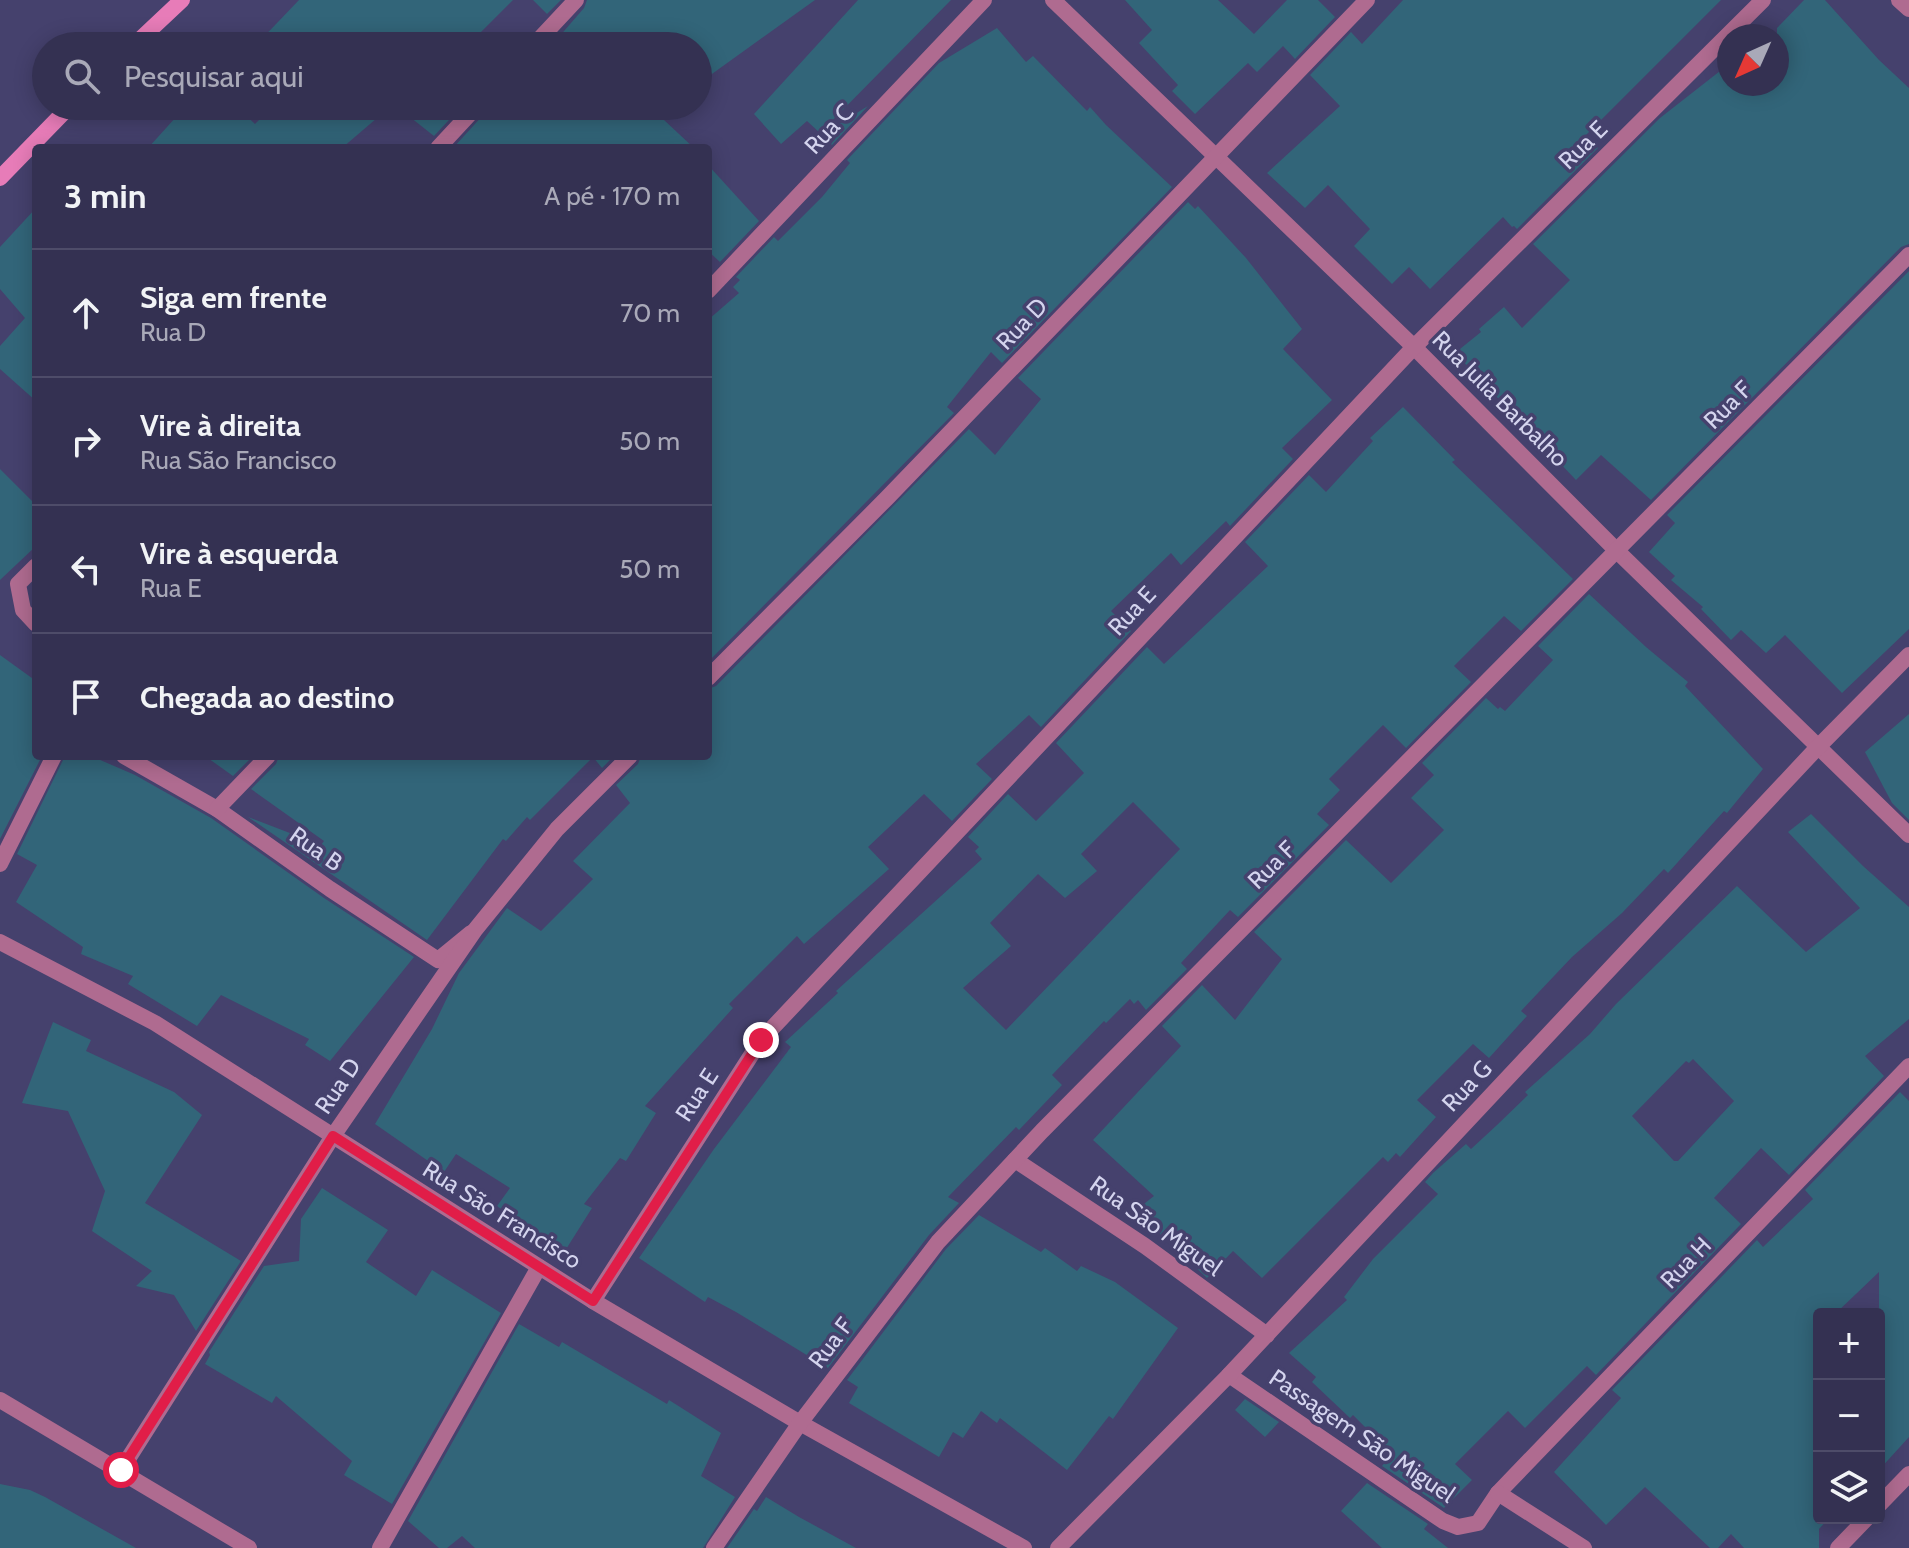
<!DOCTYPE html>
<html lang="pt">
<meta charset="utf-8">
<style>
:root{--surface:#343152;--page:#3c3959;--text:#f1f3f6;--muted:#a9a9b8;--line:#4e4c69}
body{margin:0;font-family:Cabin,sans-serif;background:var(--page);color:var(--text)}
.controls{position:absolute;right:24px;bottom:24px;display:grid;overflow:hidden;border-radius:8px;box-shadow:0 4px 20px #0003}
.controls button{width:72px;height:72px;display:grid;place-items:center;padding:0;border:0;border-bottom:2px solid var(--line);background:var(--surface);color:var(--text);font:40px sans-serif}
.compass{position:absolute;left:1717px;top:24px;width:72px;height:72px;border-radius:50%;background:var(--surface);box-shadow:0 4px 20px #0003;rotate:225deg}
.stop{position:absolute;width:24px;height:24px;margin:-18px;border:6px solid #e11d48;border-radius:50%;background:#fff}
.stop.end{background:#e11d48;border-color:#fff;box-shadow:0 2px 8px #0008}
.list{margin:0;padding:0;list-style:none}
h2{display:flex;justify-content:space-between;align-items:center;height:104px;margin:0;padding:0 32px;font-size:34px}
h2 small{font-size:26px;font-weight:400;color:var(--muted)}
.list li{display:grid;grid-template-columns:52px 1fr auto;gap:24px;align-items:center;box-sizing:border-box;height:128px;padding:0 32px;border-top:2px solid var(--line)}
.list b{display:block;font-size:30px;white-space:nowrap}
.list p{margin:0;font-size:26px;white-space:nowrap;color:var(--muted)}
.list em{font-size:26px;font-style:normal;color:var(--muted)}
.icon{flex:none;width:44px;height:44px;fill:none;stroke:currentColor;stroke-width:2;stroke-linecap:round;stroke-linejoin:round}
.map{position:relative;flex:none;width:1909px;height:1548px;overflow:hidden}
.search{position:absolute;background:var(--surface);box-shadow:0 4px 20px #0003;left:32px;top:32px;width:680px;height:88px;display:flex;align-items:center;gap:20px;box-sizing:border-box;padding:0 28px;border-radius:44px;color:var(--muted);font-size:30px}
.panel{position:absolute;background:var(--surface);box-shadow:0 4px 20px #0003;left:32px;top:144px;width:680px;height:616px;border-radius:8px}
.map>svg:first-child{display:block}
.building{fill:#326579;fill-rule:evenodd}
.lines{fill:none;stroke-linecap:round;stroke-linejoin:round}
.service{stroke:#af6b90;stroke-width:16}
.minor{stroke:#af6b90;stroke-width:16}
.secondary{stroke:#e77cb8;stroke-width:16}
.route{stroke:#e11d48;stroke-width:10}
.labels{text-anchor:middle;stroke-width:7;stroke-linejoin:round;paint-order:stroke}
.street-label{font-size:24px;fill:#d4d4ee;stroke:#45416d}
</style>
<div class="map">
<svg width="1909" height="1548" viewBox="0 0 1909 1548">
<rect width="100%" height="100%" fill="#45416d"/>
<!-- building -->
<g class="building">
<polygon points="299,0 513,0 467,46 255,46"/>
<polygon points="533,0 561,0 547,14"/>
<polygon points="587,0 815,0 698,84 698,46 551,46 584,8"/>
<polygon points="858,0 951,0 820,133 807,121 781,144 754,114"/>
<polygon points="1125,0 1218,0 1254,34 1287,0 1318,0 1335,17 1295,59 1283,46 1257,72 1248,63 1195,114 1172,91 1178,85 1139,43 1152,30"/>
<polygon points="1403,0 1721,0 1586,135 1598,148 1517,229 1514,226 1512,227 1503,217 1430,289 1409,267 1392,284 1354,246 1370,229 1328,185 1305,208 1267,173 1340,106 1310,75 1351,32 1362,44"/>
<polygon points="1804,0 1825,0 1879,60 1909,88 1909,244 1901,247 1651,500 1601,455 1576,480 1455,353 1481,332 1479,329 1504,307 1522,328 1570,280 1533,244 1660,118 1729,64 1729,84 1777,84 1777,28"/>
<polygon points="997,28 1026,62 1033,56 1087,111 1090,107 1106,125 1172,187 1002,363 991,352 947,407 954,413 708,662 708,320 739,293 733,287 740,280 736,277 774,237 778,241 822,197 850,163 847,160 939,63"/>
<polygon points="186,106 236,106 255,124 273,106 391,106 342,148 148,148"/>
<polygon points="396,106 462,106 434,136"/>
<polygon points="488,106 649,106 694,148 453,148 485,113"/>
<polygon points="868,106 832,145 821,135"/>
<polygon points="708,165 759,221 720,262 708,251"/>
<polygon points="1188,202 1195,209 1198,206 1246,258 1302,329 1283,349 1332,400 1282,448 1293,459 1230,526 1226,521 1181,565 1171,553 1111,611 1131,631 1041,727 1029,715 976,764 992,779 952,821 924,794 868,847 889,869 804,944 797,936 729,1004 733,1008 645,1106 656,1113 626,1161 620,1158 584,1204 592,1208 563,1254 497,1206 510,1188 456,1154 444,1172 375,1124 432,1029 459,973 507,908 541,931 593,879 573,861 630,803 616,785 638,764 641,756 708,756 708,689 716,686 969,429 995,455 1041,399 1018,378"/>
<polygon points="36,208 36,401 0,369 0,346 25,318 0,289 0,247"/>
<polygon points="1909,271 1909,629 1842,693 1785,635 1766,653 1741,630 1731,640 1701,609 1703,607 1671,580 1675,576 1649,552 1675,523 1667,515"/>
<path d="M1403,407L1455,460L1452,462L1573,579L1521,631L1504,616L1454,666L1471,682L1406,748L1383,725L1329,779L1340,790L1317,814L1329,825L1238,917L1230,910L1181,963L1187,969L1146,1010L1138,1000L1134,1004L1130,999L1106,1023L1104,1021L1052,1075L1062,1085L1019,1130L1016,1127L948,1197L959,1203L929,1235L828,1368L736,1312L708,1297L705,1302L639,1258L714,1149L791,1047L785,1042L838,993L836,991L982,859L975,851L979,847L968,837L1008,794L1036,821L1084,773L1056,743L1147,647L1164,664L1268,566L1245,542L1309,475L1326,492L1373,441L1370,438ZM1133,802L1180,849L1006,1030L963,988L1011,946L990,923L1038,874L1065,898L1097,871L1081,854Z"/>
<polygon points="0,469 36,505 36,546 0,580"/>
<polygon points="1589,594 1646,647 1688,682 1685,686 1763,769 1727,813 1724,811 1668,873 1664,869 1622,913 1572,957 1521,1011 1527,1016 1489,1058 1473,1044 1417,1100 1436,1117 1400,1157 1396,1153 1388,1162 1383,1157 1262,1278 1233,1251 1207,1278 1135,1211 1154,1196 1093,1140 1181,1046 1162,1026 1202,985 1235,1020 1282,959 1254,932 1346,840 1391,883 1444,830 1411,798 1434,775 1422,763 1486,698 1498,709 1500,707 1505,711 1553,660 1538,646"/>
<polygon points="0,655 36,681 36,756 42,756 0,839"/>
<polygon points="1909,714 1909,820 1892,803 1865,752"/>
<polygon points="65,756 91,756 135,775 211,818 324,898 414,957 330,1061 305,1045 309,1039 221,995 197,1026 128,984 133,976 81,954 83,947 16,902 37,865 17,854"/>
<polygon points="205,756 253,756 233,776"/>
<polygon points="279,756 614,756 602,768 593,757 530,820 527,817 506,841 503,839 427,940 248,817 321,845 324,841 251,789 276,764"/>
<path d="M1811,814L1863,866L1909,907V1019L1865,1056L1884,1076L1789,1175L1761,1148L1714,1198L1741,1224L1596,1375L1587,1366L1525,1428L1508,1411L1455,1464L1472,1480L1444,1508L1382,1466L1392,1454L1353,1415L1350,1418L1312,1382L1316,1377L1289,1353L1347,1300L1344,1297L1373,1259L1438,1194L1425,1182L1433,1173L1466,1144L1471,1149L1497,1125L1528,1095L1525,1092L1590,1034L1616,1004L1737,886L1806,952L1860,908L1788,832ZM1693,1059L1734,1101L1678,1161H1674L1632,1116L1686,1061L1689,1063Z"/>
<polygon points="53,1022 91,1040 86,1051 174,1092 202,1115 145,1203 241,1261 196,1331 174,1295 136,1286 152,1271 92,1231 105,1191 68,1111 22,1103"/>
<polygon points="1900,1092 1909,1101 1909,1437 1879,1470 1879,1272 1835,1314 1819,1314 1819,1518 1829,1518 1819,1529 1819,1548 1744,1548 1731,1534 1718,1548 1710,1548 1645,1487 1606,1525 1554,1472 1621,1398 1612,1390 1757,1240 1763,1247 1813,1199 1805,1190"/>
<polygon points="322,1188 388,1230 366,1262 416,1296 432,1270 501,1313 392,1504 344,1475 352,1461 276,1396 272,1403 205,1364 210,1355 209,1352 264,1266 299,1261 301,1219"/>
<polygon points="979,1215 1041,1252 1045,1248 1077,1271 1081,1266 1115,1282 1178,1328 1113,1419 1109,1416 1067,1470 1000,1418 997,1423 981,1411 963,1438 953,1432 939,1457 849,1403 858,1387 847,1380 946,1249"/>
<polygon points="519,1324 559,1347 562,1342 667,1404 669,1400 721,1433 701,1476 735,1497 703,1548 475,1548 462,1536 447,1548 439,1548 408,1521"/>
<polygon points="1245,1399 1279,1422 1265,1437 1235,1410"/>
<polygon points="1367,1483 1428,1524 1424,1529 1448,1548 1382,1548 1341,1511"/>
<polygon points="0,1484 30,1490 45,1497 136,1548 0,1548"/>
<polygon points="766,1497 799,1517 856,1548 727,1548 754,1509 757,1511"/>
</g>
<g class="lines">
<!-- service -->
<polyline class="service" points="124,756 217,809 330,889 438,960 471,933"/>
<!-- minor -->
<g class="minor">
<polyline points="1053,0 1414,347 1617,551 1909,835"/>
<polyline points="1899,0 1909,9"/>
<polyline points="533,46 576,0"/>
<polyline points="438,148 477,106"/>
<polyline points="708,291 984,0"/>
<polyline points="36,566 18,584 23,610 36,624"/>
<polyline points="708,678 887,498 1367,0"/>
<polyline points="217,809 268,756"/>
<polyline points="0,864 54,756"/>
<polyline points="0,942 155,1023 593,1301 800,1423 1024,1548"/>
<polyline points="1015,1160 1145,1246 1267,1335"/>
<polyline points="593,1301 761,1040 1414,347 1763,0"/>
<polyline points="1229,1375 1443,1521 1458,1527 1478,1523 1498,1493 1909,1066"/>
<polyline points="0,1400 249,1548"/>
<polyline points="121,1470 333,1136 475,930 557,829 630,756"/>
<polyline points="1498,1493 1584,1548"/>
<polyline points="1879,1505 1909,1474"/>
<polyline points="380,1548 539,1267"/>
<polyline points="714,1548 800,1423 938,1242 1042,1131 1909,255"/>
<polyline points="1058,1548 1229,1375 1817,748 1909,655"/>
<polyline points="1838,1548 1867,1518"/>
</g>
<!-- secondary -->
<g class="secondary">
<polyline points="133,46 182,0"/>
<polyline points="0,178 70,106"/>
</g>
</g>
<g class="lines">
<!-- route -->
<polyline class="route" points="121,1470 333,1136 593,1301 761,1040"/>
</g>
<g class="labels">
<!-- street labels -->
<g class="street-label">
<text transform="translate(829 129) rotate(-47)" y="8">Rua C</text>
<text transform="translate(1583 145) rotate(-45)" y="8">Rua E</text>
<text transform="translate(1022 324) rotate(-46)" y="8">Rua D</text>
<text transform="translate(1500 399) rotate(45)" y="8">Rua Julia Barbalho</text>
<text transform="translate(1728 405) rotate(-45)" y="8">Rua F</text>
<text transform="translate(1132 611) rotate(-47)" y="8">Rua E</text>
<text transform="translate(316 849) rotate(35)" y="8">Rua B</text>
<text transform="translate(1272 865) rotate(-45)" y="8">Rua F</text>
<text transform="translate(338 1086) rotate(-56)" y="8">Rua D</text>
<text transform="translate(1467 1086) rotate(-47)" y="8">Rua G</text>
<text transform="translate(697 1095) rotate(-57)" y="8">Rua E</text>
<text transform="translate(502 1215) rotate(32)" y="8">Rua São Francisco</text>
<text transform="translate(1156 1226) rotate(35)" y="8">Rua São Miguel</text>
<text transform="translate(1686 1263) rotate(-46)" y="8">Rua H</text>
<text transform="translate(831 1343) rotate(-53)" y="8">Rua F</text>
<text transform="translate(1362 1436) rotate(34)" y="8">Passagem São Miguel</text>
</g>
</g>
</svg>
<div class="controls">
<button>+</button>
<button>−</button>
<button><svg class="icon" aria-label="layers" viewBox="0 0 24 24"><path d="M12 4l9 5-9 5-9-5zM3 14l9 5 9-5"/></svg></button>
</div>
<svg class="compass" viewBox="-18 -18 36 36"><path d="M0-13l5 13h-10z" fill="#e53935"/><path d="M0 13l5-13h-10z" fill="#a9a9b8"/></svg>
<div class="stop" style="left:121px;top:1470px"></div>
<div class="stop end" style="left:761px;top:1040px"></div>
<div class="search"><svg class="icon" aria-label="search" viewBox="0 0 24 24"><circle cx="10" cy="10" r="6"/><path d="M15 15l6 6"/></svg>Pesquisar aqui</div>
<section class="panel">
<h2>3 min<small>A pé · 170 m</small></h2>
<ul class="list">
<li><svg class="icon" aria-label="ahead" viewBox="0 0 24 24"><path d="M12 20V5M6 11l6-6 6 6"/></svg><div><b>Siga em frente</b><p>Rua D</p></div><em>70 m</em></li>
<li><svg class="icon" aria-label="right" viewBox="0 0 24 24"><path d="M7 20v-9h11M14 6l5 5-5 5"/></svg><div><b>Vire à direita</b><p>Rua São Francisco</p></div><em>50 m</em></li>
<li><svg class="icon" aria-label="left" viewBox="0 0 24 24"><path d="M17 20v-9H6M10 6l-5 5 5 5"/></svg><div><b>Vire à esquerda</b><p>Rua E</p></div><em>50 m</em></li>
<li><svg class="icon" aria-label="arrive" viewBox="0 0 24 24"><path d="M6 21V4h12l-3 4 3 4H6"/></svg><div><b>Chegada ao destino</b></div></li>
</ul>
</section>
</div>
